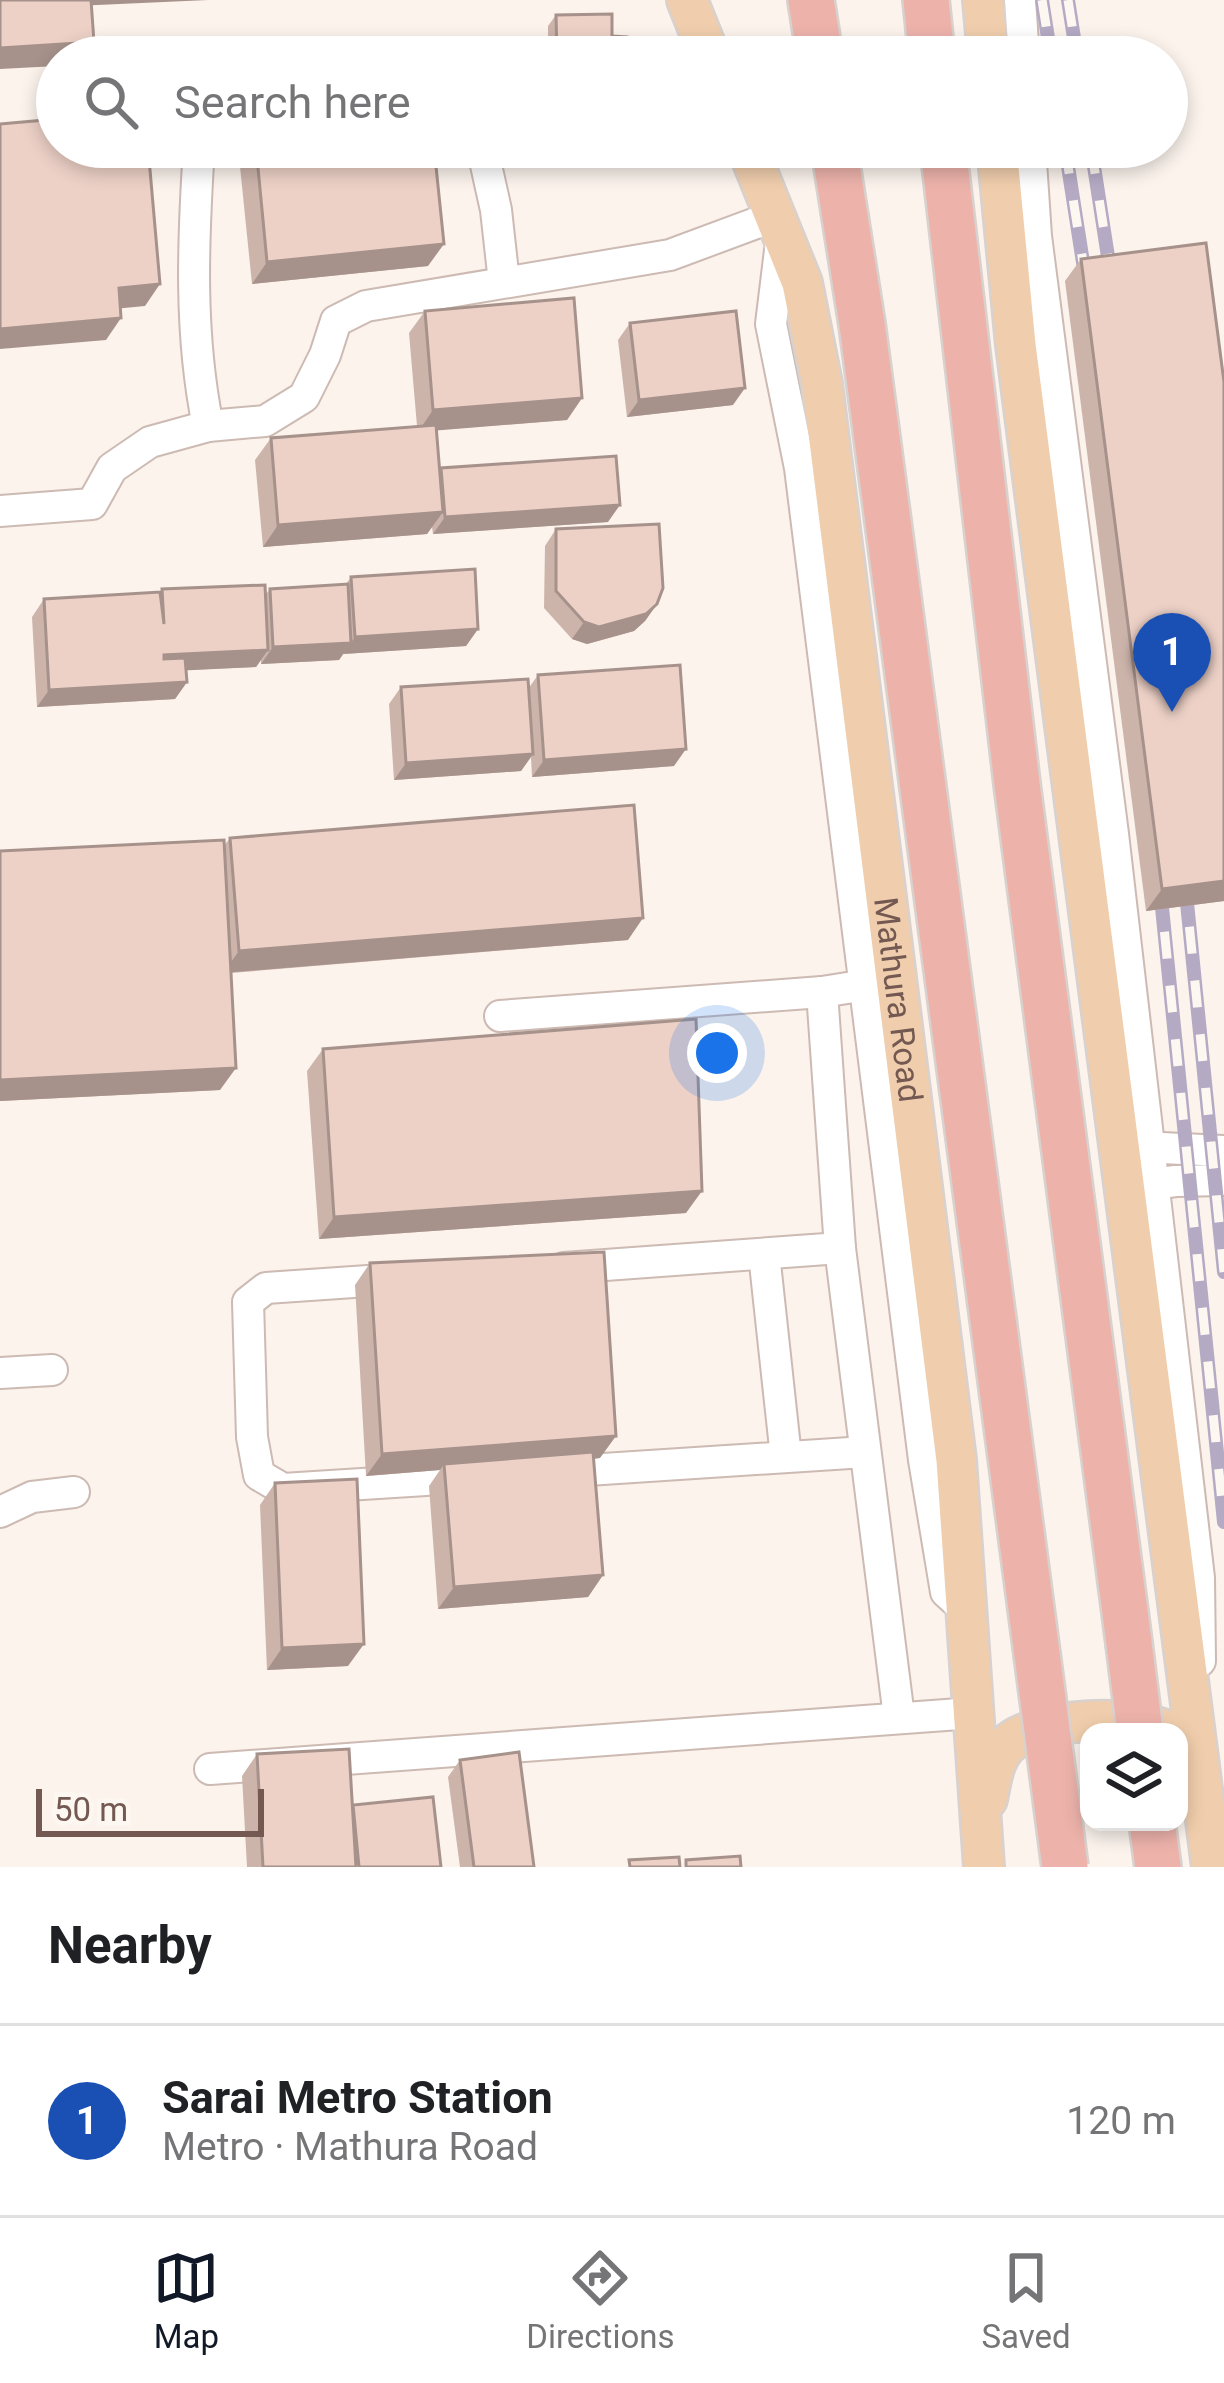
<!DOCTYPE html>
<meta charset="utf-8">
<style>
:root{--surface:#fff;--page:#f2f2f2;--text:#202124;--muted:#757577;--line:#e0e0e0;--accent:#111827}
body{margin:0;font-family:Roboto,sans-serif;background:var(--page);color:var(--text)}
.controls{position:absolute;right:36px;bottom:36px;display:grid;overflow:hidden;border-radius:24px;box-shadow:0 6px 18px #0003}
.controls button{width:108px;height:108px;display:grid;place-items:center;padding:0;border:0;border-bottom:3px solid var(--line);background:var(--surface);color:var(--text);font:60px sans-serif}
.scale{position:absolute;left:36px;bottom:30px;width:228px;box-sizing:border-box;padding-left:12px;border:6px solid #735951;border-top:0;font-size:33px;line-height:42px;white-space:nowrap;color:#735951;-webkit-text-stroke:9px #fdf7f2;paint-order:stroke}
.you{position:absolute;left:717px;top:1053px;width:42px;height:42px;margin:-30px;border:9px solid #fff;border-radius:50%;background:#1a73e8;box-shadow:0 0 0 18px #1a73e833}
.badge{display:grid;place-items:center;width:78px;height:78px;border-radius:50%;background:var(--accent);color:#fff;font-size:39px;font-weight:700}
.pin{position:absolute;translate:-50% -99px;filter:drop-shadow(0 3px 6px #0008)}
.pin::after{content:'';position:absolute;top:63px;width:42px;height:36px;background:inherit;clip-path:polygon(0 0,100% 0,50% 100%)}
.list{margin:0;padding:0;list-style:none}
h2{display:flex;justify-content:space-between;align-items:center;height:156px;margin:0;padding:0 48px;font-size:51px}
h2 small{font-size:39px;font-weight:400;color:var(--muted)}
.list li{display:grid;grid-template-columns:78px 1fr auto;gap:36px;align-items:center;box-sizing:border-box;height:192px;padding:0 48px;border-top:3px solid var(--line)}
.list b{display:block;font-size:45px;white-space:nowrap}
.list p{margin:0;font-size:39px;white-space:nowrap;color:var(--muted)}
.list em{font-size:39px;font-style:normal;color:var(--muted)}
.icon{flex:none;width:66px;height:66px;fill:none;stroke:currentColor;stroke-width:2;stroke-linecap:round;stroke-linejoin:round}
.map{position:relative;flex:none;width:1224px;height:1867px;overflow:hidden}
.search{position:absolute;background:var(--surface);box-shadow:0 6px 18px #0003;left:36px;right:36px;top:36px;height:132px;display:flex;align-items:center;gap:30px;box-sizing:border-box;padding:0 42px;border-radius:66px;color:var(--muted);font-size:45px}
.sheet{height:348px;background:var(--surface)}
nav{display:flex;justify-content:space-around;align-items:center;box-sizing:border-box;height:168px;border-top:3px solid var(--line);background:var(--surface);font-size:33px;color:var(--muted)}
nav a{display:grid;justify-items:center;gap:6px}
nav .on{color:var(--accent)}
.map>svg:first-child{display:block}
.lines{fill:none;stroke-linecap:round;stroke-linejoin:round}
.minor-casing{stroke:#ccbab3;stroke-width:34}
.major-casing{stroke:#d8d1ce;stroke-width:44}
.highway-casing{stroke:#d8d1ce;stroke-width:50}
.minor{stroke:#fff;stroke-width:30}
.major{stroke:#f0cead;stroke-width:39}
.highway{stroke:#edb3ab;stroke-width:45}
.rail-casing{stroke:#b5aac4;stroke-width:14}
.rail{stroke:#fdf7f2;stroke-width:9;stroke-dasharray:27;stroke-linecap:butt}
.highway-bridge-casing{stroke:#d8d1ce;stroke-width:50;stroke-linecap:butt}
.highway-bridge{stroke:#edb3ab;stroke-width:45}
.wall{fill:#ccb4ab}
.shaded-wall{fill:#a6928b}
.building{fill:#edd1c7;stroke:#a6928b;stroke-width:3}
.labels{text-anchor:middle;stroke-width:12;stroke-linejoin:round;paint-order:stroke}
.street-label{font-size:33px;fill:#735951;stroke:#fdf7f2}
</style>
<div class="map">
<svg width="1224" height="1867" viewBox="0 0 1224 1867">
<rect width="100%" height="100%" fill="#fbf3ec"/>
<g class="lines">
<defs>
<g id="minor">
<polyline points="1020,0 1024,57"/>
<path d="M199,147C193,241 189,333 208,426"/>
<polyline points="482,147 496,210 504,282"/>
<polyline points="1030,147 1036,236 1113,834 1199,1578 1200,1661"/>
<polyline points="782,234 771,324 800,468 924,1460 946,1592 966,1610"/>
<polyline points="0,511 92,504 112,468 150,442 208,426 265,421 304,397 325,355 336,321 366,306 670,255 775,216"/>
<polyline points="866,985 822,992 840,1248 899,1717"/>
<polyline points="500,1016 822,992"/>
<polyline points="1129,1153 1162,1148 1224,1151"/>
<polyline points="1134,1186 1176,1181 1224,1180"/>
<polyline points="764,1254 786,1457"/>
<polyline points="564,1268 840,1248"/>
<polyline points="397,1279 266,1288 248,1302 252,1437 259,1475 283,1489 473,1477"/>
<polyline points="0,1373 52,1370"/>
<polyline points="557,1472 865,1452"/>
<polyline points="0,1512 32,1497 74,1492"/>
<polyline points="210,1769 973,1713"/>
</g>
<g id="major">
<polyline points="687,0 710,57"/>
<polyline points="983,0 988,57"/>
<path id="s1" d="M747,147L802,283L822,384L956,1460L984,1867"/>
<polyline points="997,147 1016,345 1212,1867"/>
<path d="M987,1799C991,1780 993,1760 1006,1746C1033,1717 1136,1714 1169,1732"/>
</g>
<g id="highway">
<polyline points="811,0 820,57"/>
<polyline points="926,0 932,57"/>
<polyline points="834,147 862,324 1037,1654"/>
<polyline points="943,147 1017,784 1129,1643"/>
<polyline points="1152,1822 1158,1867"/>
</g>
</defs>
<!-- minor casing -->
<use href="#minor" class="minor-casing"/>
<!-- major casing -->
<use href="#major" class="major-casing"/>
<!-- highway casing -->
<use href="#highway" class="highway-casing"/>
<!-- minor -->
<use href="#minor" class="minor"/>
<!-- major -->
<use href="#major" class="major"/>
<!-- highway -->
<use href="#highway" class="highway"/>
<defs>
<g id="rail">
<polyline points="1042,0 1051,57"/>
<polyline points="1068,0 1077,57"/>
<polyline points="1065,147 1087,288"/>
<polyline points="1091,147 1113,289"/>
<polyline points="1184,873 1224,1272"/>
<polyline points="1159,878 1224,1522"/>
</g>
</defs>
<!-- rail casing -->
<use href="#rail" class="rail-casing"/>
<!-- rail -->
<use href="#rail" class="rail"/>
<defs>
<g id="highway-bridge">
<polyline points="1129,1643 1140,1732"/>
<polyline points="1037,1654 1065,1867"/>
</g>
</defs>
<!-- highway-bridge casing -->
<use href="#highway-bridge" class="highway-bridge-casing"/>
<!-- highway-bridge -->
<use href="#highway-bridge" class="highway-bridge"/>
</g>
<!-- wall -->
<g class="wall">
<polygon points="556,15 612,36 627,57 548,57 548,26"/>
<polygon points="238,147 434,147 428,266 252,284"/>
<polygon points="1081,259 1224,382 1224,901 1146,911 1065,281"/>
<polygon points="425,311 582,398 567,420 436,430 440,471 441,468 608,522 433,534 432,527 427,534 263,547 255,460 271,438 417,426 409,333"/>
<polygon points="630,323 733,405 627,417 618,340"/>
<polygon points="556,529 657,604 645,621 634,631 587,644 572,639 544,608 545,546"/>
<polygon points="351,577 478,629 466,646 343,654 339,660 261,664 261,660 256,667 186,670 187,682 175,699 37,707 32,617 44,599 160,593 162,589 266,594 270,589 346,584"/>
<polygon points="538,675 674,766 532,777 531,757 521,771 394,780 389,704 401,687 528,689"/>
<polygon points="230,838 628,940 231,973 220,1090 0,1101 0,851 224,846"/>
<polygon points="323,1049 686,1213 319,1239 307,1071"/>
<polygon points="370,1263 600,1458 594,1459 603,1575 588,1597 438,1609 429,1486 440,1470 366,1476 355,1285"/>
<polygon points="275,1483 348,1666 267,1670 260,1505"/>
<polygon points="257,1754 352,1806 441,1867 247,1867 242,1776"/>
<polygon points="460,1760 534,1867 460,1867 448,1777"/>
</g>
<!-- shaded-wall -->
<g class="shaded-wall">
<polygon points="79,0 208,0 75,6"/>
<polygon points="94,42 84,57 57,57 57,66 0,69 0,48"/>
<polygon points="444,244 428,266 252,284 267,262"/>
<polygon points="160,284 145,306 103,310 119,288"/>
<polygon points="121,318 106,340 0,349 0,329"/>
<polygon points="745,388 733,405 627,417 639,400"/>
<polygon points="582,398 567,420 418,432 433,410"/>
<polygon points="620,505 608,522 433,534 445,517"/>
<polygon points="443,512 427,534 263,547 278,525"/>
<polygon points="657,604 645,621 634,631 587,644 572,639 584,622"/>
<polygon points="478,629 466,646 343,654 355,637"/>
<polygon points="351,643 339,660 261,664 273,647"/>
<polygon points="268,650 256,667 152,672 164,655"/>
<polygon points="187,682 175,699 37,707 49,690"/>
<polygon points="686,749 674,766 532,777 544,760"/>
<polygon points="533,754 521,771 394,780 406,763"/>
<polygon points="1224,881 1224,901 1146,911 1162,889"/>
<polygon points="643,918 628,940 223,973 239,951"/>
<polygon points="236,1068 220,1090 0,1101 0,1080"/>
<polygon points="702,1191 686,1213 319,1239 334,1217"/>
<polygon points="616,1436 600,1458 444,1470 444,1464 440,1470 366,1476 382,1454"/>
<polygon points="603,1575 588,1597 438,1609 454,1587"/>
<polygon points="364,1644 348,1666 267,1670 282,1648"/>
</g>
<!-- building -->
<g class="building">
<polygon points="0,0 91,0 94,42 0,48"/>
<polygon points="612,14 612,36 627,37 627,57 557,57 556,15"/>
<polygon points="57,119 57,147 148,147 160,284 119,288 121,318 0,329 0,124"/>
<polygon points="256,147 434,147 444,244 267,262"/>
<polygon points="1206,243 1224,382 1224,881 1162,889 1081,259"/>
<polygon points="574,298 582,398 433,410 425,311"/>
<polygon points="736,311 745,388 639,400 630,323"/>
<polygon points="436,425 443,512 278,525 271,438"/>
<polygon points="616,456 620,505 445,517 441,468"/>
<polygon points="659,524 663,588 657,604 646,614 599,627 584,622 556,591 556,529"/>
<polygon points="475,569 478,629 355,637 351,577"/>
<polygon points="348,584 351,643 273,647 270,589"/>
<polygon points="265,585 268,650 164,655 164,659 185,658 187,682 49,690 44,599 160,592 164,624 162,589"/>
<polygon points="680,665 686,749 544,760 538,675"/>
<polygon points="528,679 533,754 406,763 401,687"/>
<polygon points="634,805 643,918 239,951 230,838"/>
<polygon points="224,840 236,1068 0,1080 0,851"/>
<polygon points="696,1019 702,1191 334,1217 323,1049"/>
<polygon points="604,1252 616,1436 382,1454 370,1263"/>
<polygon points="593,1452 603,1575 454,1587 444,1464"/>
<polygon points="357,1479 364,1644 282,1648 275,1483"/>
<polygon points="349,1749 356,1867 263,1867 257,1754"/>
<polygon points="519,1752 534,1867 474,1867 460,1760"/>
<polygon points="433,1797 441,1867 359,1867 353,1805"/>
<polygon points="740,1856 741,1867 686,1867 686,1860"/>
<polygon points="679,1857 680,1867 630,1867 629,1860"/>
</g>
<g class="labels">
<!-- street labels -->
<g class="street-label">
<text dy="12" stroke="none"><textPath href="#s1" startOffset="870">Mathura Road</textPath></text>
</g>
</g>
</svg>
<div class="controls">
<button><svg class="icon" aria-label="layers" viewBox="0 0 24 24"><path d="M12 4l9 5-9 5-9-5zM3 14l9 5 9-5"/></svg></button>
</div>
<div class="scale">50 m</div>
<div class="you"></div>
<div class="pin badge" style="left:1172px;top:712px;background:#1a4fb4">1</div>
<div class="search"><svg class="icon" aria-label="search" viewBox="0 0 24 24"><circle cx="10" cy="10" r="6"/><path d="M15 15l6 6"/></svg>Search here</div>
</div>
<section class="sheet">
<h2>Nearby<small></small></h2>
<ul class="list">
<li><span class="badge" style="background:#1a4fb4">1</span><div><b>Sarai Metro Station</b><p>Metro · Mathura Road</p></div><em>120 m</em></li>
</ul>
</section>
<nav>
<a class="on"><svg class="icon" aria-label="map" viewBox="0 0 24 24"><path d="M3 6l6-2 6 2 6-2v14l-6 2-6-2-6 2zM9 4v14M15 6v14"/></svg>Map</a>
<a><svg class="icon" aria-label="directions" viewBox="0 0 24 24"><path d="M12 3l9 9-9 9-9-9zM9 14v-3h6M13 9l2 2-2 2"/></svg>Directions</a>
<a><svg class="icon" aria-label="saved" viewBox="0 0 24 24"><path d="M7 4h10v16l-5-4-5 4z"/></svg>Saved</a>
</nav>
